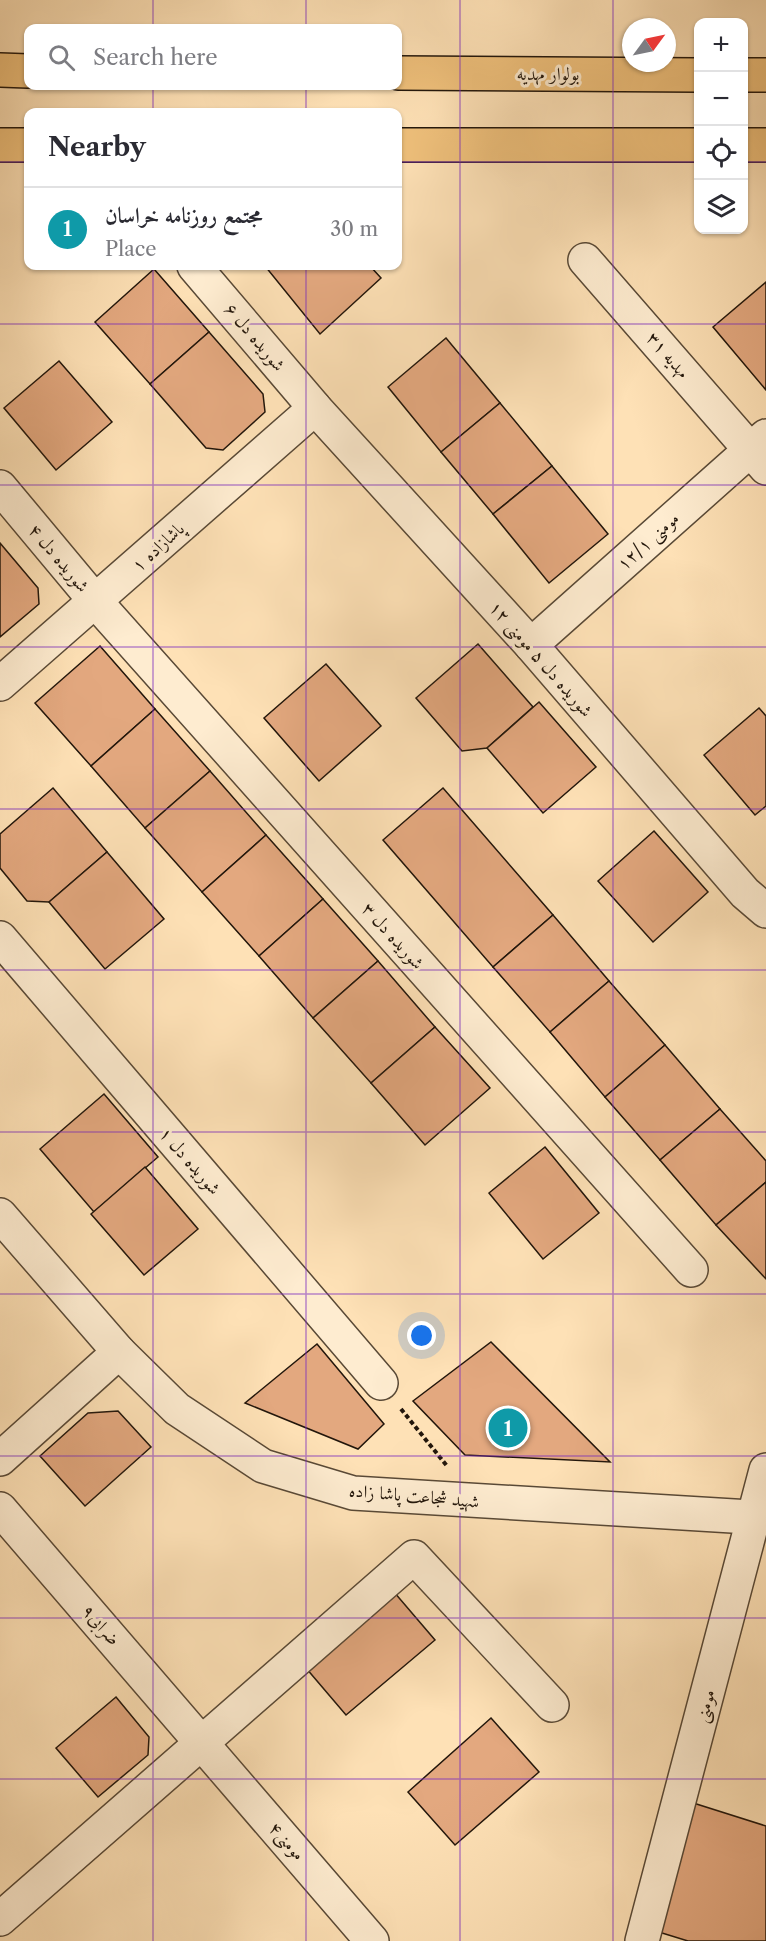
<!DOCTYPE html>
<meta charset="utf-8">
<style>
:root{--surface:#fff;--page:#f7f7f7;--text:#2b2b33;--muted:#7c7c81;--line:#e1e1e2;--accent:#7c3aed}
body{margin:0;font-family:"Libre Caslon Text",Amiri,serif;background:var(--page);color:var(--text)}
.controls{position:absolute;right:18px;top:18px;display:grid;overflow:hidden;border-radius:12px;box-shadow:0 2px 4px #0004}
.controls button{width:54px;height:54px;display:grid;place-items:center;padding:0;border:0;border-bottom:2px solid var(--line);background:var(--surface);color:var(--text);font:30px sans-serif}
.compass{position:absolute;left:622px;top:18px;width:54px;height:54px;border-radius:50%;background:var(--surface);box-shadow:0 2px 4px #0004;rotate:57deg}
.you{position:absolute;left:422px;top:1336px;width:21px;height:21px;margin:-15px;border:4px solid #fff;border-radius:50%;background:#1a73e8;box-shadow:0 0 0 9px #1a73e833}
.badge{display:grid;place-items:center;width:39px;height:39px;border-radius:50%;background:var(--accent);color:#fff;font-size:20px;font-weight:700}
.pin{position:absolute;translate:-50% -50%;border:3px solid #fff;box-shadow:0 2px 6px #0006}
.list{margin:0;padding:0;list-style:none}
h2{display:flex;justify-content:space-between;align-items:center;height:78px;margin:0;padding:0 24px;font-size:26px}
h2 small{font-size:20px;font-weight:400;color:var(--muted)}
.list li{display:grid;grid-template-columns:39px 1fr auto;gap:18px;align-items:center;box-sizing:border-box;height:84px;padding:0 24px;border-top:2px solid var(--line)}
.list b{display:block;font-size:22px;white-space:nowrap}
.list p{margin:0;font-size:20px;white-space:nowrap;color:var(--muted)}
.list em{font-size:20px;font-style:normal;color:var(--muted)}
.icon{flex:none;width:33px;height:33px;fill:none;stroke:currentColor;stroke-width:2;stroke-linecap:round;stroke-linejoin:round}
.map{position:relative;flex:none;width:766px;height:1941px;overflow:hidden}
.search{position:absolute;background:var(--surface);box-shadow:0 2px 4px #0004;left:24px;top:24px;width:378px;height:66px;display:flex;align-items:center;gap:15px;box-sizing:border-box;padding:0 21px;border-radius:12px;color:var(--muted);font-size:22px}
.panel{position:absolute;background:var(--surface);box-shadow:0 2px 4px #0004;left:24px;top:108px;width:378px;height:162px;border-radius:12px}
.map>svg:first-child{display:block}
.building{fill:#e3a87f;stroke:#22160b;stroke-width:1.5}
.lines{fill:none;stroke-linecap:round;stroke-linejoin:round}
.minor-casing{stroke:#594936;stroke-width:36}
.major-casing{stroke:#22160b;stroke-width:36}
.path{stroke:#22160b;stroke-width:4;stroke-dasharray:4.5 3;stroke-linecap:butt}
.minor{stroke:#feecd0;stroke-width:33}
.major{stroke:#efc07b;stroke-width:33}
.grid{fill:none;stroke:#7b2cbf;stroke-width:1.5;stroke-opacity:0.55}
.labels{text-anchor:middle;stroke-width:6;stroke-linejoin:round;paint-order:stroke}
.street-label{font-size:18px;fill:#22160b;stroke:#feecd0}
</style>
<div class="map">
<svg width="766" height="1941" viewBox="0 0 766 1941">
<rect width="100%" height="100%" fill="#fee1b6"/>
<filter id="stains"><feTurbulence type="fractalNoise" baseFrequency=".00333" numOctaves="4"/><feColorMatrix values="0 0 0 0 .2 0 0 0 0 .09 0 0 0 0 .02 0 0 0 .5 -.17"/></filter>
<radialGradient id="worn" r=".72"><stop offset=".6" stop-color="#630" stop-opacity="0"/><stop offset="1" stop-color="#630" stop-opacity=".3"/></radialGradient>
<!-- building -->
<g class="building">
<polygon points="265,266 370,266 381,278 320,334"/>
<polygon points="154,269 209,332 150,384 95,322"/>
<polygon points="766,282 766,390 713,327"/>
<polygon points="209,332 263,394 265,412 223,450 206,448 150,384"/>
<polygon points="446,338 500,403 441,452 388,387"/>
<polygon points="59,361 112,422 56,470 4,408"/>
<polygon points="500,403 552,466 493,514 441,452"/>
<polygon points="552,466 608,534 549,583 493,514"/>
<polygon points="0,543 38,588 39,604 0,637"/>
<polygon points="478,644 533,707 487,748 462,751 416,698"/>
<polygon points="100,646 155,709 91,766 35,703"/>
<polygon points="326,664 381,726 319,781 264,718"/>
<polygon points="539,702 596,767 543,813 487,748"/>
<polygon points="759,708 766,716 766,806 755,815 704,755"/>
<polygon points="155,709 210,771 145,828 91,766"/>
<polygon points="210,771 266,835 202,892 145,828"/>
<polygon points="53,788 107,852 49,902 27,901 0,868 0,834"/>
<polygon points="443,788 553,915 493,967 383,840"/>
<polygon points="654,831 708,892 653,942 598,881"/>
<polygon points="266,835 323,899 259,956 202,892"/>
<polygon points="107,852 164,919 105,969 49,902"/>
<polygon points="323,899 378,961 313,1018 259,956"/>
<polygon points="553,915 609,981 550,1032 493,967"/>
<polygon points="378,961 435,1027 371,1083 313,1018"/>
<polygon points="609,981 665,1045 605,1097 550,1032"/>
<polygon points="435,1027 490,1088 425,1145 371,1083"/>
<polygon points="665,1045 720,1109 660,1160 605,1097"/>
<polygon points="104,1094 158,1157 94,1212 40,1149"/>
<polygon points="720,1109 766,1161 766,1182 716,1225 660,1160"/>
<polygon points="545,1147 599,1213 543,1259 489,1193"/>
<polygon points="145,1167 198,1229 144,1275 91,1214"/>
<polygon points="766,1182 766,1279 716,1225"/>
<polygon points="491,1342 610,1462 465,1455 413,1401"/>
<polygon points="317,1344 384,1424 358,1449 245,1403"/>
<polygon points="118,1411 151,1447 85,1506 40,1456 88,1413"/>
<polygon points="394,1592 435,1640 346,1715 306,1668"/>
<polygon points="116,1697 149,1737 148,1755 98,1797 56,1748"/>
<polygon points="491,1718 539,1772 455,1845 408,1792"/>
<polygon points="687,1801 766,1826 766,1941 688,1941 649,1929"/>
</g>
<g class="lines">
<defs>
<g id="minor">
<polyline points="585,260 766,468"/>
<polyline points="194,266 315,408 531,645 745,893 766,911"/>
<polyline points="0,487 96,602 691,1270"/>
<polyline points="531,645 766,436"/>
<polyline points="0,684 315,408"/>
<polyline points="0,938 381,1383"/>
<polyline points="0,1215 119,1352 177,1409 263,1466 353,1493 766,1518"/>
<polyline points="0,1459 119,1352"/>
<polyline points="0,1509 372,1941"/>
<polyline points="0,1919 414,1557 552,1705"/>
<polyline points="642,1941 766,1470"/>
</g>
<g id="major">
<polyline points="0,70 28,71"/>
<polyline points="398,73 698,75"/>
<polyline points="744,75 766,75"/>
<polyline points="0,145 28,145"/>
<polyline points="398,145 698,145"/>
<polyline points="744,145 766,145"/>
</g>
</defs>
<!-- minor casing -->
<use href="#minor" class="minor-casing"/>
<!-- major casing -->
<use href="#major" class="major-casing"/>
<!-- path -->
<polyline class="path" points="401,1409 447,1466"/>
<!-- minor -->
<use href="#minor" class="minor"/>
<!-- major -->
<use href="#major" class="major"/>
</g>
<!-- grid -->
<path class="grid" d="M153,0V28M306,0V28M460,0V1941M613,0V1941M153,86V112M306,86V112M0,162H28M398,162H698M744,162H766M153,266V1941M306,266V1941M0,324H766M0,485H766M0,647H766M0,809H766M0,970H766M0,1132H766M0,1294H766M0,1456H766M0,1618H766M0,1779H766"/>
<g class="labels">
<!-- street labels -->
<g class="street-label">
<text x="548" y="80">بولوار مهدیه</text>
<text transform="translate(255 337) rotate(50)" y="6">شوریده دل ۶</text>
<text transform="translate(668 355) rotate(49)" y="6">مهدیه ۳۱</text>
<text transform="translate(648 541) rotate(-42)" y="6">مومنی ۱۲/۱</text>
<text transform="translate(158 547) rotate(-42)" y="6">پاشازاده ۱</text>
<text transform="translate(59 558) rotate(50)" y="6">شوریده دل ۴</text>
<text transform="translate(541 659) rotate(49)" y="6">شوریده دل ۵ مومنی ۱۲</text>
<text transform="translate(393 936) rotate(48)" y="6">شوریده دل ۳</text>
<text transform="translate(190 1161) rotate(49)" y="6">شوریده دل ۱</text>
<text transform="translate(414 1496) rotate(5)" y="6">شهید شجاعت پاشا زاده</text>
<text transform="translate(101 1625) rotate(49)" y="6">ضرابی۹</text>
<text transform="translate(705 1706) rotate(-75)" y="6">مومنی</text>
<text transform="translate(287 1841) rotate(49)" y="6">مومنی۴</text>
</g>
</g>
<rect width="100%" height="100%" filter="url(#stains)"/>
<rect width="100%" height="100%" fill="url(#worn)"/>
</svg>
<div class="controls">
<button>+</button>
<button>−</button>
<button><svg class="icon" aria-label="locate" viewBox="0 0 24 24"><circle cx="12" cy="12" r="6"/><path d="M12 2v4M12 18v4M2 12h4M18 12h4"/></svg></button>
<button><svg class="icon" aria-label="layers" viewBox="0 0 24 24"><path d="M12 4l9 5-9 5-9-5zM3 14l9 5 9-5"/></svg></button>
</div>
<svg class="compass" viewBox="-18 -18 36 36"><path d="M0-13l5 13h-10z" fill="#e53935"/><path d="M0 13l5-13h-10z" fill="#7c7c81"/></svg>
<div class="you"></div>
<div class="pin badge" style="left:508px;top:1428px;background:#0f9aa8">1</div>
<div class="search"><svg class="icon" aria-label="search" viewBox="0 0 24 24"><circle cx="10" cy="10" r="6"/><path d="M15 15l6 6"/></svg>Search here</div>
<section class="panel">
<h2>Nearby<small></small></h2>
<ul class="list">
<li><span class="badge" style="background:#0f9aa8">1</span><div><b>مجتمع روزنامه خراسان</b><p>Place</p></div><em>30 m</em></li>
</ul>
</section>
</div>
